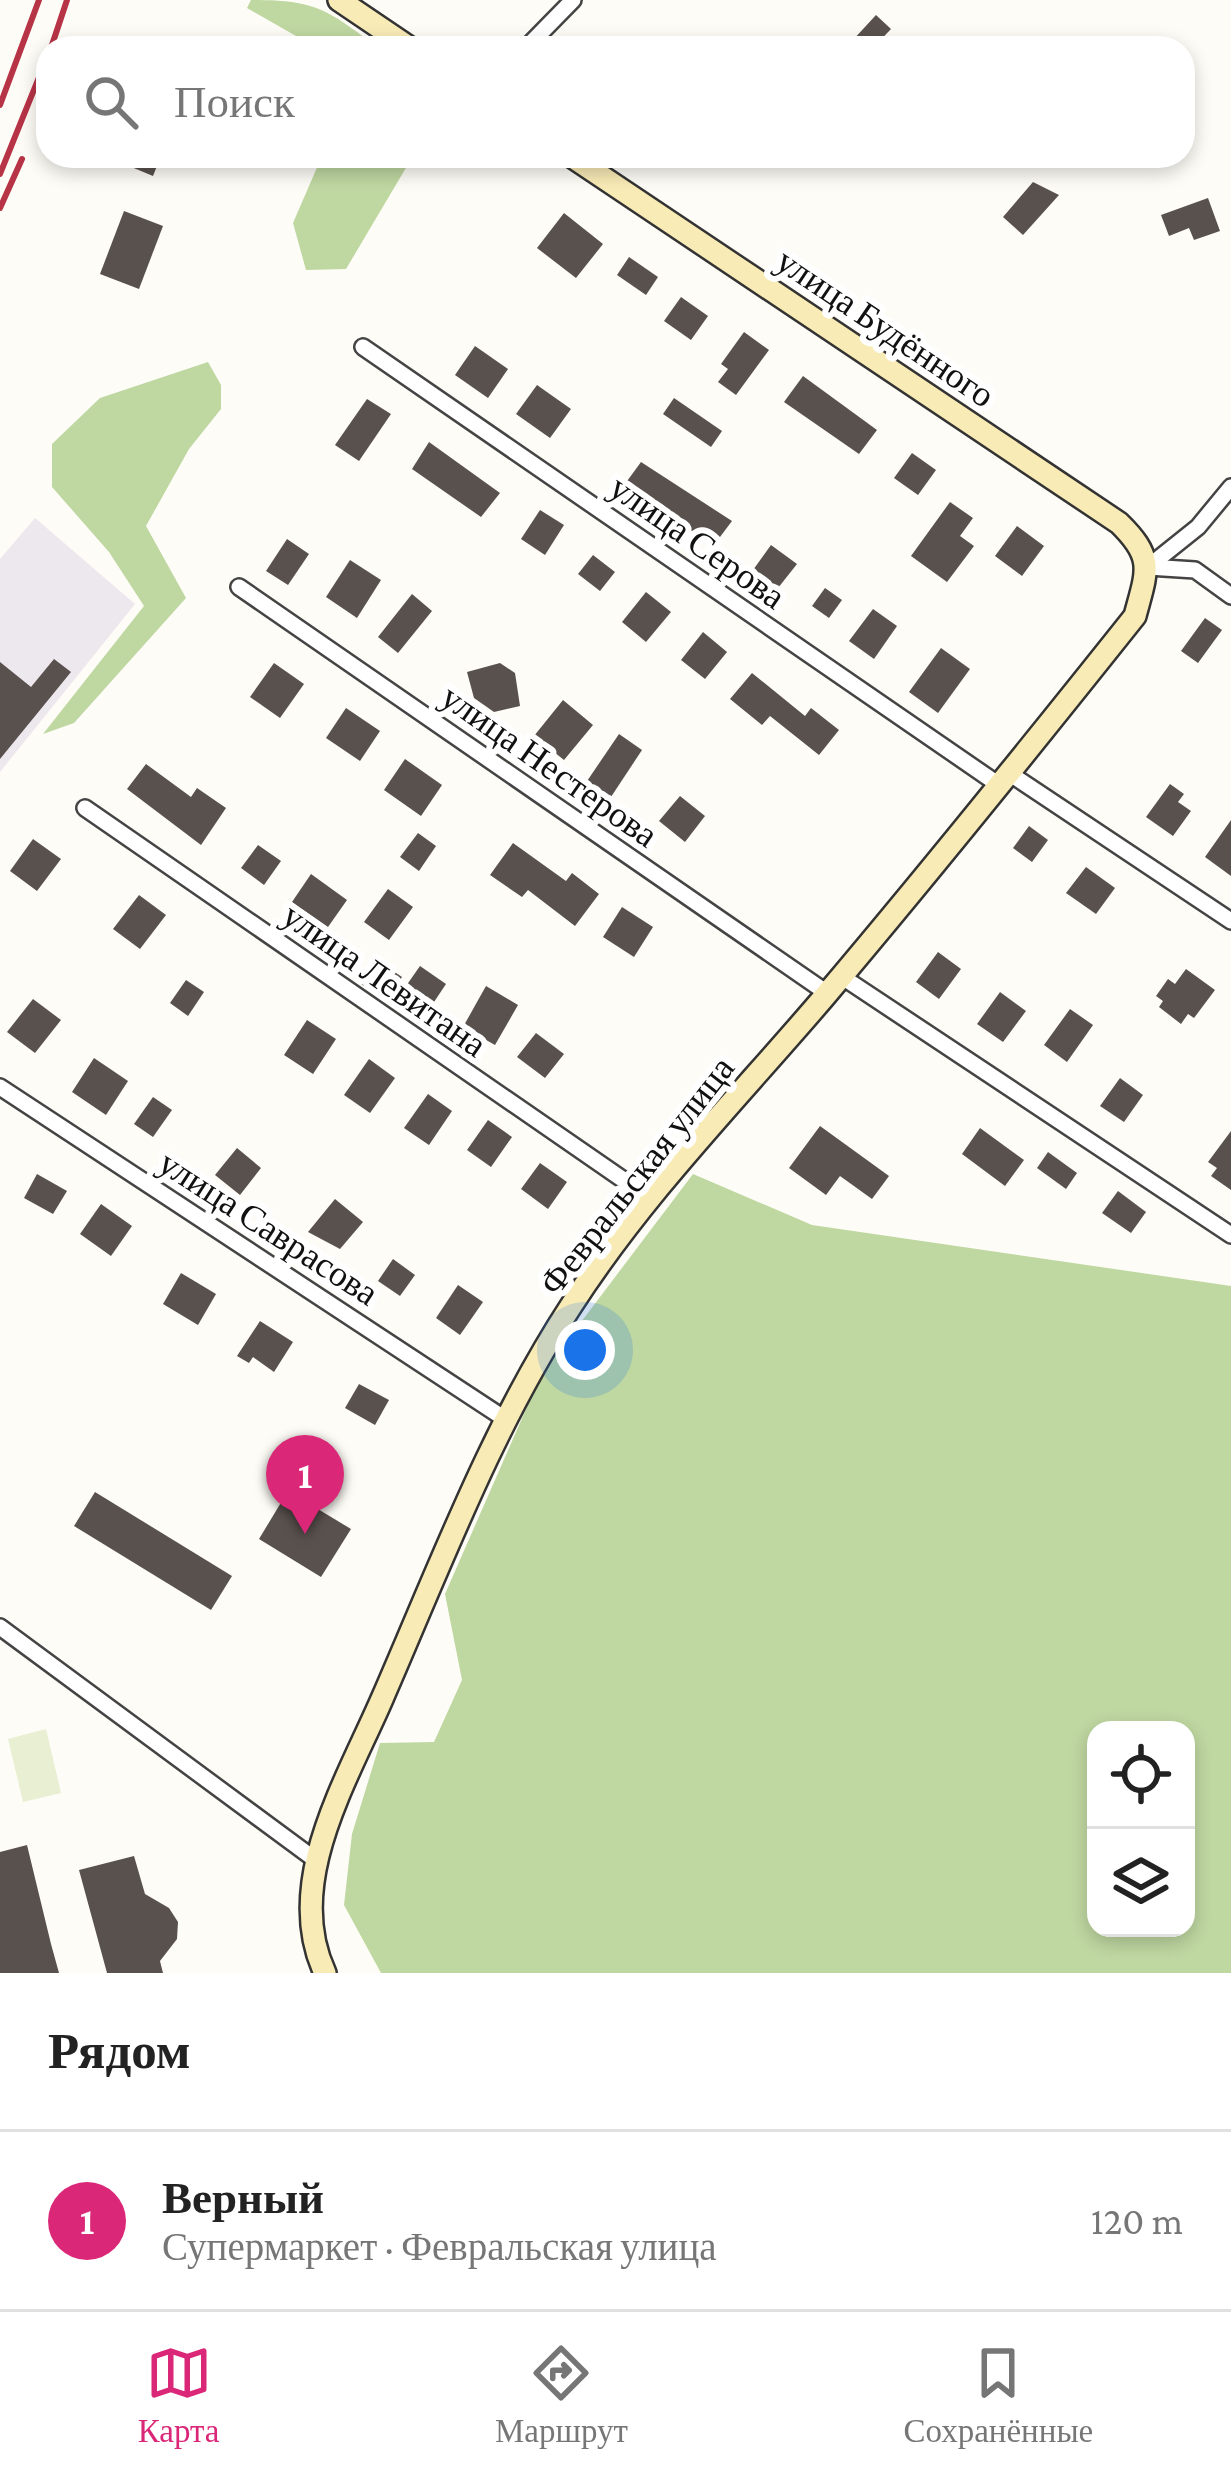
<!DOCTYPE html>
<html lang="ru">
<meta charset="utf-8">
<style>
:root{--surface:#fff;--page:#f6f6f6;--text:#222;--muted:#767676;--line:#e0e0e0;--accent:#db2777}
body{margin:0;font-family:"Crimson Pro",serif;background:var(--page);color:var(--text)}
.controls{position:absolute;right:36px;bottom:36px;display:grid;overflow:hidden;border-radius:24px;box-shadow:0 6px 18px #0003}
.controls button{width:108px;height:108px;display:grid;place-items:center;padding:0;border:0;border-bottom:3px solid var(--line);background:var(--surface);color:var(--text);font:60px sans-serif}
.you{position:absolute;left:585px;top:1350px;width:42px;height:42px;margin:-30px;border:9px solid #fff;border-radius:50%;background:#1a73e8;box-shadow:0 0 0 18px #1a73e833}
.badge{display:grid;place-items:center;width:78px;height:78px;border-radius:50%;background:var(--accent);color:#fff;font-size:39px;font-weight:700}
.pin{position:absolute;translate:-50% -99px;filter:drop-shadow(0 3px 6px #0008)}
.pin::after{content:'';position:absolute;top:63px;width:42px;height:36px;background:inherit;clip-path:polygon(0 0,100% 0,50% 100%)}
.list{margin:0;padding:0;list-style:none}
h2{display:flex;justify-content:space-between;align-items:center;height:156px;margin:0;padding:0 48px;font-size:51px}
h2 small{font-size:39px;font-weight:400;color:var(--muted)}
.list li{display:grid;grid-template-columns:78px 1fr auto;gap:36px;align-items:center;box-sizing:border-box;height:180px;padding:0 48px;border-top:3px solid var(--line)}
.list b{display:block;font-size:45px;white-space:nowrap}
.list p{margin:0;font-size:39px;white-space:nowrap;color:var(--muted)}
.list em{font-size:39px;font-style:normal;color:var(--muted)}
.icon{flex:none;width:66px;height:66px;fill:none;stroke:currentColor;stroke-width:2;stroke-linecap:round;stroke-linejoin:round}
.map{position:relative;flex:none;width:1231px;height:1973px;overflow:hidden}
.search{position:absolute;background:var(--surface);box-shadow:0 6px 18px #0003;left:36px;right:36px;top:36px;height:132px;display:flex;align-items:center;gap:30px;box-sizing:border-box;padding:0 42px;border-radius:36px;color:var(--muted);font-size:45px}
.sheet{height:336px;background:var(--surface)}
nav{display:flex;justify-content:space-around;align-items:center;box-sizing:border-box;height:168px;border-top:3px solid var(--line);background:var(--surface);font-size:33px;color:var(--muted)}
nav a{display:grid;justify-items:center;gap:6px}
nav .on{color:var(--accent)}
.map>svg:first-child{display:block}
.industrial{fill:#ede7ee}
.forest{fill:#bfd7a1;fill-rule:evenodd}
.pitch{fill:#e8efd2}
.building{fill:#59514e}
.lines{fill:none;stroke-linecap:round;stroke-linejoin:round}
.minor-casing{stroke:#444;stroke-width:20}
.secondary-casing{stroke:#333;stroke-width:26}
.minor{stroke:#fff;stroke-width:15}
.secondary{stroke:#f9ebb6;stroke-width:21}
.rail{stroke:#b73346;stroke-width:6}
.labels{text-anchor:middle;stroke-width:12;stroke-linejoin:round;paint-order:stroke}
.street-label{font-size:36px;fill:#111;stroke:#fff}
</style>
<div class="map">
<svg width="1231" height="1973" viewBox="0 0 1231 1973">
<rect width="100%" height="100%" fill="#fefcf6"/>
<!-- industrial -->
<polygon class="industrial" points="35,518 135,604 0,772 0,559"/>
<!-- forest -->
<g class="forest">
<path d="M251,0C318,0 327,10 379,48H317L247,8Z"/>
<polygon points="322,156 413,156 346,269 306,270 293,223"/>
<polygon points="208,362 221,385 221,409 189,449 146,526 186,598 74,723 43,734 144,606 109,552 52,487 52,444 100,398"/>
<path d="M693,1174L812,1225L1231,1286V1973H381L344,1905L352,1834L380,1743L434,1742L462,1680L445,1594L541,1375ZM1096,1730H1186V1928H1096Z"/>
</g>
<!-- pitch -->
<polygon class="pitch" points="46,1729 61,1793 23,1802 8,1739"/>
<!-- building -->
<g class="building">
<polygon points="876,15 891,29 873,48 859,48 852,41"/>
<polygon points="105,156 161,156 153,176"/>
<polygon points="1033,182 1059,195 1023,235 1003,217"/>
<polygon points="1208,198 1220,231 1194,240 1189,228 1169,236 1161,215"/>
<polygon points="124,211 163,226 139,289 100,274"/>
<polygon points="564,213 603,244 576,278 537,248"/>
<polygon points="629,257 658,277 646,295 617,275"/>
<polygon points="681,297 708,316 691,340 664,321"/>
<polygon points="744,332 769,350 736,395 718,382 728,369 721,364"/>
<polygon points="475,346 508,369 488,398 455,375"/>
<polygon points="803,376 877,430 859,454 784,402"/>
<polygon points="537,385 571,409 550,438 516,414"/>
<polygon points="674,398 722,431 711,447 663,414"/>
<polygon points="367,399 391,414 359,461 335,445"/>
<polygon points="429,442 500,493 481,517 412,469"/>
<polygon points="912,453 936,470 918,495 894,478"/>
<polygon points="641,462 732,521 714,545 622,488"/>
<polygon points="950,502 973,518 960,536 974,546 947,582 911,556"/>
<polygon points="540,510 564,525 545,555 521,539"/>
<polygon points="1017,526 1044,546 1022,576 995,556"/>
<polygon points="287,539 309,554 288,585 266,571"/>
<polygon points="771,545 797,564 778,588 753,570"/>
<polygon points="593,555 615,572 600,591 578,574"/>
<polygon points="350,560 381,580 357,618 326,597"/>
<polygon points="825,588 842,600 829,618 812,606"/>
<polygon points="646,592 671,612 646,642 622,622"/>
<polygon points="412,594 432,611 398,653 378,637"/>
<polygon points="873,609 897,626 874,659 849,641"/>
<polygon points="1205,618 1222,630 1198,663 1181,651"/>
<polygon points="703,632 727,652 705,679 681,660"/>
<polygon points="941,648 970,669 938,713 909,692"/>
<polygon points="54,659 71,672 0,759 0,662 31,687"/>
<polygon points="274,663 304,684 280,718 250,697"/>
<polygon points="500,663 515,673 520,706 494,712 474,698 467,672"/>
<polygon points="752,673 805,716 811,708 839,730 819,755 770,716 762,725 730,699"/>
<polygon points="563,700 593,725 564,760 534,736"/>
<polygon points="346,708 380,731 360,761 326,738"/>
<polygon points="619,734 642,750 607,803 583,787"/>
<polygon points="405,759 442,785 421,816 384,790"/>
<polygon points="146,764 191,797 197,788 226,808 201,845 127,789"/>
<polygon points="1170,784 1184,794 1178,802 1191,811 1173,836 1146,817"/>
<polygon points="680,796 705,816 685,842 659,821"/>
<polygon points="1231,820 1231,876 1205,857"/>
<polygon points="1029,826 1048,840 1032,862 1013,848"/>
<polygon points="418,833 436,846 419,871 400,857"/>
<polygon points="33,839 61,859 37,891 10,871"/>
<polygon points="513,843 566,881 572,873 599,894 575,926 528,890 522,897 490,875"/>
<polygon points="258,845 281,861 264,885 241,868"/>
<polygon points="1086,867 1115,888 1096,914 1066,893"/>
<polygon points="311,874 347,900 328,927 292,902"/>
<polygon points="388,889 413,907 389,940 364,922"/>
<polygon points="139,895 166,915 140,949 113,929"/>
<polygon points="622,907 653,927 634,957 603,937"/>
<polygon points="938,952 961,969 939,999 916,982"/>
<polygon points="377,960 402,977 386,1001 361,984"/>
<polygon points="420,966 446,984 432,1005 406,986"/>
<polygon points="1186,969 1215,990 1194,1018 1188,1014 1181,1024 1159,1007 1163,1001 1156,996 1168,979 1175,984"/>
<polygon points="186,980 204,992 188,1016 170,1003"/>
<polygon points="486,986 518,1005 495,1045 463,1027"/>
<polygon points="1000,992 1026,1011 1003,1042 977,1024"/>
<polygon points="33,999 61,1020 35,1053 7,1032"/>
<polygon points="1070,1009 1093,1025 1067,1062 1044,1045"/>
<polygon points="307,1020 336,1039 313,1074 284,1055"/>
<polygon points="536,1033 564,1054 545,1078 517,1057"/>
<polygon points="94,1058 128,1081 106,1115 72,1092"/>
<polygon points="369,1059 395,1078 370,1113 344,1095"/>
<polygon points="1120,1078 1143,1095 1124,1122 1100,1106"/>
<polygon points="428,1094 452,1111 429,1145 404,1128"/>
<polygon points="153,1097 172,1110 153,1137 134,1124"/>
<polygon points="488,1120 512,1137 491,1167 467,1150"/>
<polygon points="820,1126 889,1176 872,1199 840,1176 826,1195 789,1168"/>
<polygon points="980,1128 1024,1160 1005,1186 962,1154"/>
<polygon points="1231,1131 1231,1190 1211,1176 1217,1168 1208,1162"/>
<polygon points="237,1148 261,1168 240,1195 215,1175"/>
<polygon points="1048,1152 1077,1173 1066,1189 1037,1168"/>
<polygon points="540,1163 567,1182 548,1209 521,1189"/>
<polygon points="37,1174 67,1191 53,1214 24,1198"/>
<polygon points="1118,1191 1146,1212 1131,1233 1102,1213"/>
<polygon points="335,1199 363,1222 340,1249 308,1232"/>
<polygon points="101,1204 132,1226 111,1256 80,1234"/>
<polygon points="393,1259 415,1275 400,1296 378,1281"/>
<polygon points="181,1273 216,1294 198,1325 163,1304"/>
<polygon points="458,1285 483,1302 460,1335 436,1318"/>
<polygon points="260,1321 293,1342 274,1372 253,1357 249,1363 237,1356"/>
<polygon points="359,1384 389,1400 375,1425 345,1408"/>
<polygon points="288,1491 351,1529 321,1577 259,1539"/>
<polygon points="95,1492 232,1576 211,1610 74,1526"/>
<polygon points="27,1845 51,1944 59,1973 0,1973 0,1852"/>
<polygon points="134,1856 145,1894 169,1908 178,1922 177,1939 160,1961 163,1973 107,1973 79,1870"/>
</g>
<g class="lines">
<defs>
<g id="minor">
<polyline points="526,48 573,0"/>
<polyline points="363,347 999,785"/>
<polyline points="1148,567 1198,527 1231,487"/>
<polyline points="1148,567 1195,570 1231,596"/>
<polyline points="239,587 827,993"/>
<polyline points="1009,773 1231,921"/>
<polyline points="85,808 625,1181 648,1203"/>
<polyline points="841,976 1231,1235"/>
<polyline points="0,1087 505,1419"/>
<polyline points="0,1627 317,1861"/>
</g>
<g id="secondary">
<polyline points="339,0 410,48"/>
<path d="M325,1973C283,1884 346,1782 382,1699C440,1566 492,1427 571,1306C643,1194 739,1097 825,996C930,872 1033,744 1135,616C1147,571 1155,558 1119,523L571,156"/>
</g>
</defs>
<!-- minor casing -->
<use href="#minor" class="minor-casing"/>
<!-- secondary casing -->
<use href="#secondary" class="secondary-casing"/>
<!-- minor -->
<use href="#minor" class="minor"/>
<!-- secondary -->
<use href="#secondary" class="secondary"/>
<!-- rail -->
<g class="rail">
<polyline points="51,48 67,0"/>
<polyline points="0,105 39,0"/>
<polyline points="0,174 48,55"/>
<polyline points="0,208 22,159"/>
</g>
</g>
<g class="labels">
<!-- street labels -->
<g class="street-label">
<text transform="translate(886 327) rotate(34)" y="13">улица Будённого</text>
<text transform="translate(698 541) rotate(35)" y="13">улица Серова</text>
<text transform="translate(550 765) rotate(35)" y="13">улица Нестерова</text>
<text transform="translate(385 979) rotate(35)" y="13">улица Левитана</text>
<text transform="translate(636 1175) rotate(-52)" y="13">Февральская улица</text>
<text transform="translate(269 1227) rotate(33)" y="13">улица Саврасова</text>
</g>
</g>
</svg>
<div class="controls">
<button><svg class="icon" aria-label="locate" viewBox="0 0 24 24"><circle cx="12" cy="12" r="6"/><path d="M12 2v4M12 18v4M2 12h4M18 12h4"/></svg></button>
<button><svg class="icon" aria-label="layers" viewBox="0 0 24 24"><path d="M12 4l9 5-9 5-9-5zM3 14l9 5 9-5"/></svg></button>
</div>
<div class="you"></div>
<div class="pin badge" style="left:305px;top:1534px">1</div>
<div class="search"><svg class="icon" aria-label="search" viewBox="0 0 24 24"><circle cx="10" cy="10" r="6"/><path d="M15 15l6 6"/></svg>Поиск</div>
</div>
<section class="sheet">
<h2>Рядом<small></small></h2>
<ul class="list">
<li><span class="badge">1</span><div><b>Верный</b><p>Супермаркет · Февральская улица</p></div><em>120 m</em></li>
</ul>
</section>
<nav>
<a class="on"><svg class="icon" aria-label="map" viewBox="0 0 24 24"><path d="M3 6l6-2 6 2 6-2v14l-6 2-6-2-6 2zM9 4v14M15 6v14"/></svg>Карта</a>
<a><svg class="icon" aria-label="directions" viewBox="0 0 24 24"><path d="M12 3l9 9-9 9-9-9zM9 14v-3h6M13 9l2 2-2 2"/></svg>Маршрут</a>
<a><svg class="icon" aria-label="saved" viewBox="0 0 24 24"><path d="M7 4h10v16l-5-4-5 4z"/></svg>Сохранённые</a>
</nav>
